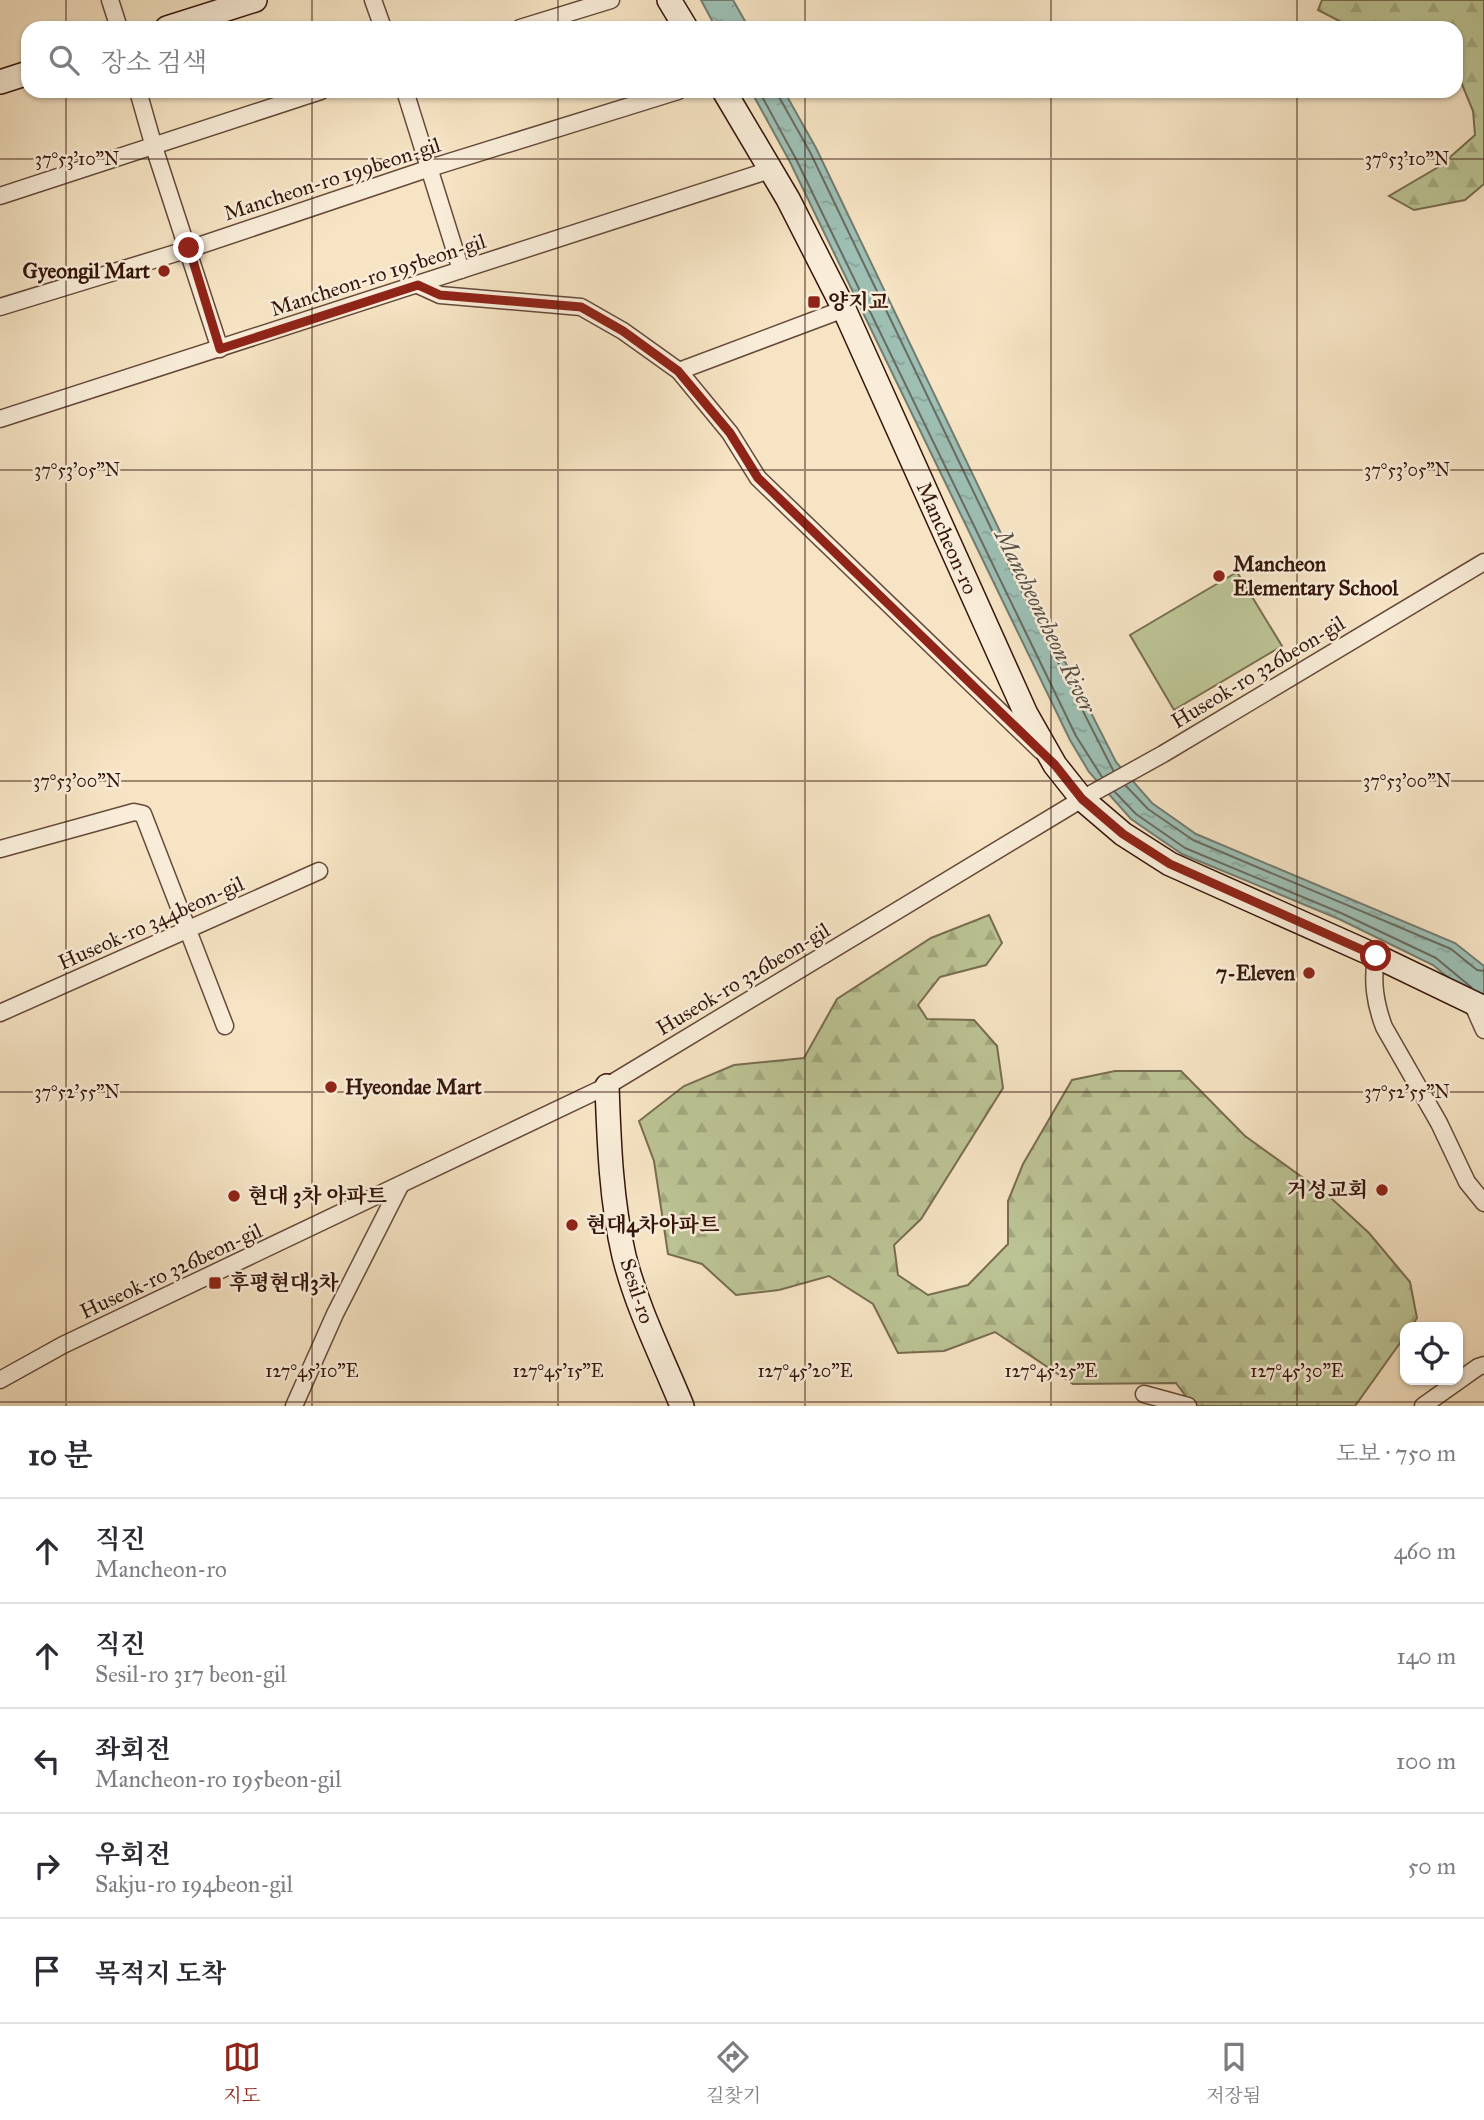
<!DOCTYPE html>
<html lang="ko">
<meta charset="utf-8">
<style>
:root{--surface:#fff;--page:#f2f2f3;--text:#2b2b33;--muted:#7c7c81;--line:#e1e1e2;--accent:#8f2418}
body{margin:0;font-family:"IM FELL Great Primer","Noto Serif KR",serif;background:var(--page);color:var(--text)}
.controls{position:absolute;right:21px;bottom:21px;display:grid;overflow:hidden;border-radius:14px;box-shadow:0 2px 5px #0004}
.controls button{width:63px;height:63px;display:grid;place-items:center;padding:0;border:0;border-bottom:2px solid var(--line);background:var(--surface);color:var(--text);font:35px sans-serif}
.stop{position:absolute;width:21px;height:21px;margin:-16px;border:5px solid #8f2418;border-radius:50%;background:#fff}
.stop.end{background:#8f2418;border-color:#fff;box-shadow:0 2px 7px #0008}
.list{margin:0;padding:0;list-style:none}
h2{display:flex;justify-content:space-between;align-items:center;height:91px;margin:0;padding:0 28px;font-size:30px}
h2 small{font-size:23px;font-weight:400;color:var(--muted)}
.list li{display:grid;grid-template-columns:46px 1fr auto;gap:21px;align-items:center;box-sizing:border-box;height:105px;padding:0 28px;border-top:2px solid var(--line)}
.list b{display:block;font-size:26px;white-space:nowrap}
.list p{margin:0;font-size:23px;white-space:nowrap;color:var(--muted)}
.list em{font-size:23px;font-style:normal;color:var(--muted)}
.icon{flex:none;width:38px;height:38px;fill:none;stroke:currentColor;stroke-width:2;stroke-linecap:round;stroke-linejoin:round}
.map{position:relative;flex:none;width:1484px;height:1406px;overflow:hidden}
.search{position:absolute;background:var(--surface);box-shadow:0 2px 5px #0004;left:21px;right:21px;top:21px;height:77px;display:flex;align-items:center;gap:18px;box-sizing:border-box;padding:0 24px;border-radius:21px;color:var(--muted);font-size:26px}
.sheet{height:616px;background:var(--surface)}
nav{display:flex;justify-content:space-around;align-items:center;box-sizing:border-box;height:98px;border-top:2px solid var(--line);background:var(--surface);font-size:19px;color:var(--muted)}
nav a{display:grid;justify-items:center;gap:4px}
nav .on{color:var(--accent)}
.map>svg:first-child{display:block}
.grass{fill:#bcc495;stroke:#786d50;stroke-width:2}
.forest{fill:url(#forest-firs);stroke:#786d50;stroke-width:2}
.water{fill:url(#water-ripples);stroke:#737b70;stroke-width:2}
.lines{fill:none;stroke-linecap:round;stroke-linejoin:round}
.shore{stroke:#696a60;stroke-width:2}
.street-casing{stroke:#654a39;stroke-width:19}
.secondary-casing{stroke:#35160b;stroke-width:26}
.street{stroke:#f9edd9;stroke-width:16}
.secondary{stroke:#f9edd9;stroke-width:23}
.route{stroke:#8f2418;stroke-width:9}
.ticks{fill:none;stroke:#35160b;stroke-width:2;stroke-opacity:0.45}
.poi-dot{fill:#8f2418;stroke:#f9edd9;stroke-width:2.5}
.labels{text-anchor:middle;stroke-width:5;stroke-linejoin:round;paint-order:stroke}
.street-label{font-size:21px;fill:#35160b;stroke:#f9edd9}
.poi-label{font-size:21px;font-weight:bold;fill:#35160b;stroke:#f9edd9;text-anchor:start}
.water-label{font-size:23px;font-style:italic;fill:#595146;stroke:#f9edd9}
.ticks-label{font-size:18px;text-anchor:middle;fill:#35160b;stroke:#f9edd9;stroke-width:5;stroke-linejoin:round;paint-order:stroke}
</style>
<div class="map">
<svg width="1484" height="1406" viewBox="0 0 1484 1406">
<defs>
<pattern id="forest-firs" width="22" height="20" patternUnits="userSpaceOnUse" patternTransform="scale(1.75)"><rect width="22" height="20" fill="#bcc495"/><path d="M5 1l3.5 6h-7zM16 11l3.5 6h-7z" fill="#a2a87f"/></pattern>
<pattern id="water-ripples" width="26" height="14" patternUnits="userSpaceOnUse" patternTransform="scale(1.75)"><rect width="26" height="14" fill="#9dbfb4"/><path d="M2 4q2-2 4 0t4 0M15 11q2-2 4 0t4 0" fill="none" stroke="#88a399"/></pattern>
</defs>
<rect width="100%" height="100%" fill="#f6e4c4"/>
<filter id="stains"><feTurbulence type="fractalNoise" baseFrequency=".00286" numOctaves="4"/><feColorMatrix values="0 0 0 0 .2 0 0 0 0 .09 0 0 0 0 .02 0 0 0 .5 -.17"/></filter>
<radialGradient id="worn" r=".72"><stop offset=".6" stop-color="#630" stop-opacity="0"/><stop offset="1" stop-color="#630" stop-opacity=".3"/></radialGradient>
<!-- grass -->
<polygon class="grass" points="1237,572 1282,646 1174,710 1130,635"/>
<!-- forest -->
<g class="forest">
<polygon points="1322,0 1484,0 1484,184 1465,200 1414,210 1389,196 1440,166 1475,135 1473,111 1459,77 1456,76 1456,28 1353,28 1318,10"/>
<polygon points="989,915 1002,943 986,965 940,977 918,1005 927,1019 974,1020 997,1046 1003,1088 921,1219 894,1245 898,1275 928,1295 968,1285 1008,1244 1008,1201 1023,1164 1072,1080 1115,1071 1181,1071 1245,1136 1331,1198 1369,1233 1410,1282 1417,1318 1411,1327 1405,1327 1405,1336 1355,1406 1193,1406 1176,1383 1073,1384 995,1332 944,1351 898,1353 873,1304 829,1276 779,1290 736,1295 702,1264 668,1254 654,1161 639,1121 684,1086 734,1065 804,1058 837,999 931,938"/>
</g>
<!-- water -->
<g class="water">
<polygon points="701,0 733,0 749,28 716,28"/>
<polygon points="751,91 784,91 816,148 1020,573 1116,762 1152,803 1196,834 1455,943 1484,966 1484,1007 1433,965 1339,919 1182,854 1131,819 1089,772 1070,740 790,162"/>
</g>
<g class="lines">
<!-- shore -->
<g class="shore">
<polyline points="759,91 796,159 1076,736 1102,777"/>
<polyline points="779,91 779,97 810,152 1014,576 1113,770"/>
<polyline points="1126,786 1148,809 1193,840 1451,949 1477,970 1484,971"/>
<polyline points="1115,792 1136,814 1185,848 1341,913 1436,958 1471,987"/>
</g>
<defs>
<g id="street">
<polyline points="110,0 119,28"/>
<polyline points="373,0 383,28"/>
<polyline points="520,28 611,0"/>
<polyline points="138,91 154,147 220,349"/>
<polyline points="405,91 461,270"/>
<polyline points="0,196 321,91"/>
<polyline points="418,285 440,295 581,307 623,331 679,371 730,433 758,478 1041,751"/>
<polyline points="0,307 189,249 430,168 678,91"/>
<polyline points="679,371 844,309"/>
<polyline points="0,419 770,170"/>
<polyline points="0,849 134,812 143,814 225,1026"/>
<path d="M1376,956C1372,982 1375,1003 1384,1027L1439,1123L1467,1182L1484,1203"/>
<polyline points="1472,1003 1484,1030"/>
<polyline points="0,1013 319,871"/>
<polyline points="0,1380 63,1345 607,1086 1082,799 1163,754 1484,562"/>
<polyline points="1144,1394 1188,1406"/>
<polyline points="294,1406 335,1314 400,1186"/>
<polyline points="1423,1406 1478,1367 1484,1365"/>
</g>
<g id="secondary">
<polyline points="669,0 686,28"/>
<polyline points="167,28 255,0"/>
<polyline points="0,82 28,73"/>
<polyline points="724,91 788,199 844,309 1026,714 1055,765 1082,799 1123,834 1170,864 1376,956 1484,1008"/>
<path d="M607,1086C609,1142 611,1201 624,1256C637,1308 662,1357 682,1406"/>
</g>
</defs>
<!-- street casing -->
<use href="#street" class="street-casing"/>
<!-- secondary casing -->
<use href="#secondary" class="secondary-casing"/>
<!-- street -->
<use href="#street" class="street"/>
<!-- secondary -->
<use href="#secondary" class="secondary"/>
</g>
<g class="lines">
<!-- route -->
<polyline class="route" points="189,248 220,349 418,285 440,295 581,307 623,331 678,371 730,433 758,478 1055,765 1082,799 1123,834 1170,864 1376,956"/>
</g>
<!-- ticks -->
<path class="ticks" d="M66,0V28M312,0V28M558,0V28M805,0V28M1051,0V28M1297,0V28M66,91V1406M312,91V1406M558,91V1406M805,91V1406M1051,91V1406M1297,91V1406M0,159H1484M0,470H1484M0,781H1484M0,1092H1484M0,1402H1484"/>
<!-- markers -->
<g class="poi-dot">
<circle cx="164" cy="271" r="7"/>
<rect x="807" y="295" width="14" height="14" rx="3.5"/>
<circle cx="1219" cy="576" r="7"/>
<circle cx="1309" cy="973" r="7"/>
<circle cx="331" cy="1087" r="7"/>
<circle cx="1382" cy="1190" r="7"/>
<circle cx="234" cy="1196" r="7"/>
<circle cx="572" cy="1225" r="7"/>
<rect x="208" y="1276" width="14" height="14" rx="3.5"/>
</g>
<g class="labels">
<!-- street labels -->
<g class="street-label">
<text transform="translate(332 179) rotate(-18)" y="7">Mancheon-ro 199beon-gil</text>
<text transform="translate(378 275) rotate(-18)" y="7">Mancheon-ro 195beon-gil</text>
<text transform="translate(947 538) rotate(66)" y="7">Mancheon-ro</text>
<text transform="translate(1258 672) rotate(-31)" y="7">Huseok-ro 326beon-gil</text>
<text transform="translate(151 923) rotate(-24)" y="7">Huseok-ro 344beon-gil</text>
<text transform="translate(743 979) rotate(-31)" y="7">Huseok-ro 326beon-gil</text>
<text transform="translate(171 1271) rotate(-25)" y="7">Huseok-ro 326beon-gil</text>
<text transform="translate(637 1291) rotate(72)" y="7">Sesil-ro</text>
</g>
<!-- poi labels -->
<g class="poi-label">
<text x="150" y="278" text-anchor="end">Gyeongil Mart</text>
<text x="828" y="309">양지교</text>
<text x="1233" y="571">Mancheon<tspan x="1233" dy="24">Elementary School</tspan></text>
<text x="1295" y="980" text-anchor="end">7-Eleven</text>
<text x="345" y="1094">Hyeondae Mart</text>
<text x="1368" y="1197" text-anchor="end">거성교회</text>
<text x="248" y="1203">현대 3차 아파트</text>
<text x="586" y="1232">현대4차아파트</text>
<text x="229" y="1290">후평현대3차</text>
</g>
<!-- water labels -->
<g class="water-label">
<text transform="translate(1046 621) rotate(64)" y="8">Mancheoncheon River</text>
</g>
</g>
<g class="ticks-label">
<text x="77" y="165">37°53'10"N</text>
<text x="1407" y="165">37°53'10"N</text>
<text x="77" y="476">37°53'05"N</text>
<text x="1407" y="476">37°53'05"N</text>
<text x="77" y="787">37°53'00"N</text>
<text x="1407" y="787">37°53'00"N</text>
<text x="77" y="1098">37°52'55"N</text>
<text x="1407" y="1098">37°52'55"N</text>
<text x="312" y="1377">127°45'10"E</text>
<text x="558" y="1377">127°45'15"E</text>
<text x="805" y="1377">127°45'20"E</text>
<text x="1051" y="1377">127°45'25"E</text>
<text x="1297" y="1377">127°45'30"E</text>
</g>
<rect width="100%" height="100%" filter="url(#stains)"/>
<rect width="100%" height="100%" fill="url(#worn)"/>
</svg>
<div class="controls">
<button><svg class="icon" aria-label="locate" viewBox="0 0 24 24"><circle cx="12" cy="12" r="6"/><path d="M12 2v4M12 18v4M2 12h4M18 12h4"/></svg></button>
</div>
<div class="stop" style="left:1376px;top:956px"></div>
<div class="stop end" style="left:189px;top:248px"></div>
<div class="search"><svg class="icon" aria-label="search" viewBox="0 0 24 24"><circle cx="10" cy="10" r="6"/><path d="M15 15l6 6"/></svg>장소 검색</div>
</div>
<section class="sheet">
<h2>10 분<small>도보 · 750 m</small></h2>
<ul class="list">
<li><svg class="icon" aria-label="ahead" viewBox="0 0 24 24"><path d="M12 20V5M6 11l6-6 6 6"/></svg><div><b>직진</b><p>Mancheon-ro</p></div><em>460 m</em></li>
<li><svg class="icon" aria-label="ahead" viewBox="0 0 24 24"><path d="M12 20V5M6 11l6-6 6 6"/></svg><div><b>직진</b><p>Sesil-ro 317 beon-gil</p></div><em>140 m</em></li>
<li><svg class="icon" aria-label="left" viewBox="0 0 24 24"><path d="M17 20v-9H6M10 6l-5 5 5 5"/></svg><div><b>좌회전</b><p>Mancheon-ro 195beon-gil</p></div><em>100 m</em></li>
<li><svg class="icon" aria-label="right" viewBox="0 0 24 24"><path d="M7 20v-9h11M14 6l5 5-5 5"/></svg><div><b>우회전</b><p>Sakju-ro 194beon-gil</p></div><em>50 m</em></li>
<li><svg class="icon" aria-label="arrive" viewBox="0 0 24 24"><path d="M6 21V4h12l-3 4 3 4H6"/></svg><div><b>목적지 도착</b></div></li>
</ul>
</section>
<nav>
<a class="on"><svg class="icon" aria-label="map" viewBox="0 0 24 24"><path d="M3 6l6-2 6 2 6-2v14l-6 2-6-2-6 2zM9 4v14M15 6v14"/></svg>지도</a>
<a><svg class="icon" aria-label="directions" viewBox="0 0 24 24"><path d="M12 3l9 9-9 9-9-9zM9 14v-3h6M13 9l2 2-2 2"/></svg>길찾기</a>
<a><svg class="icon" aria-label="saved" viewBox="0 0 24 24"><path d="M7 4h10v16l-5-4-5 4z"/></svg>저장됨</a>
</nav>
